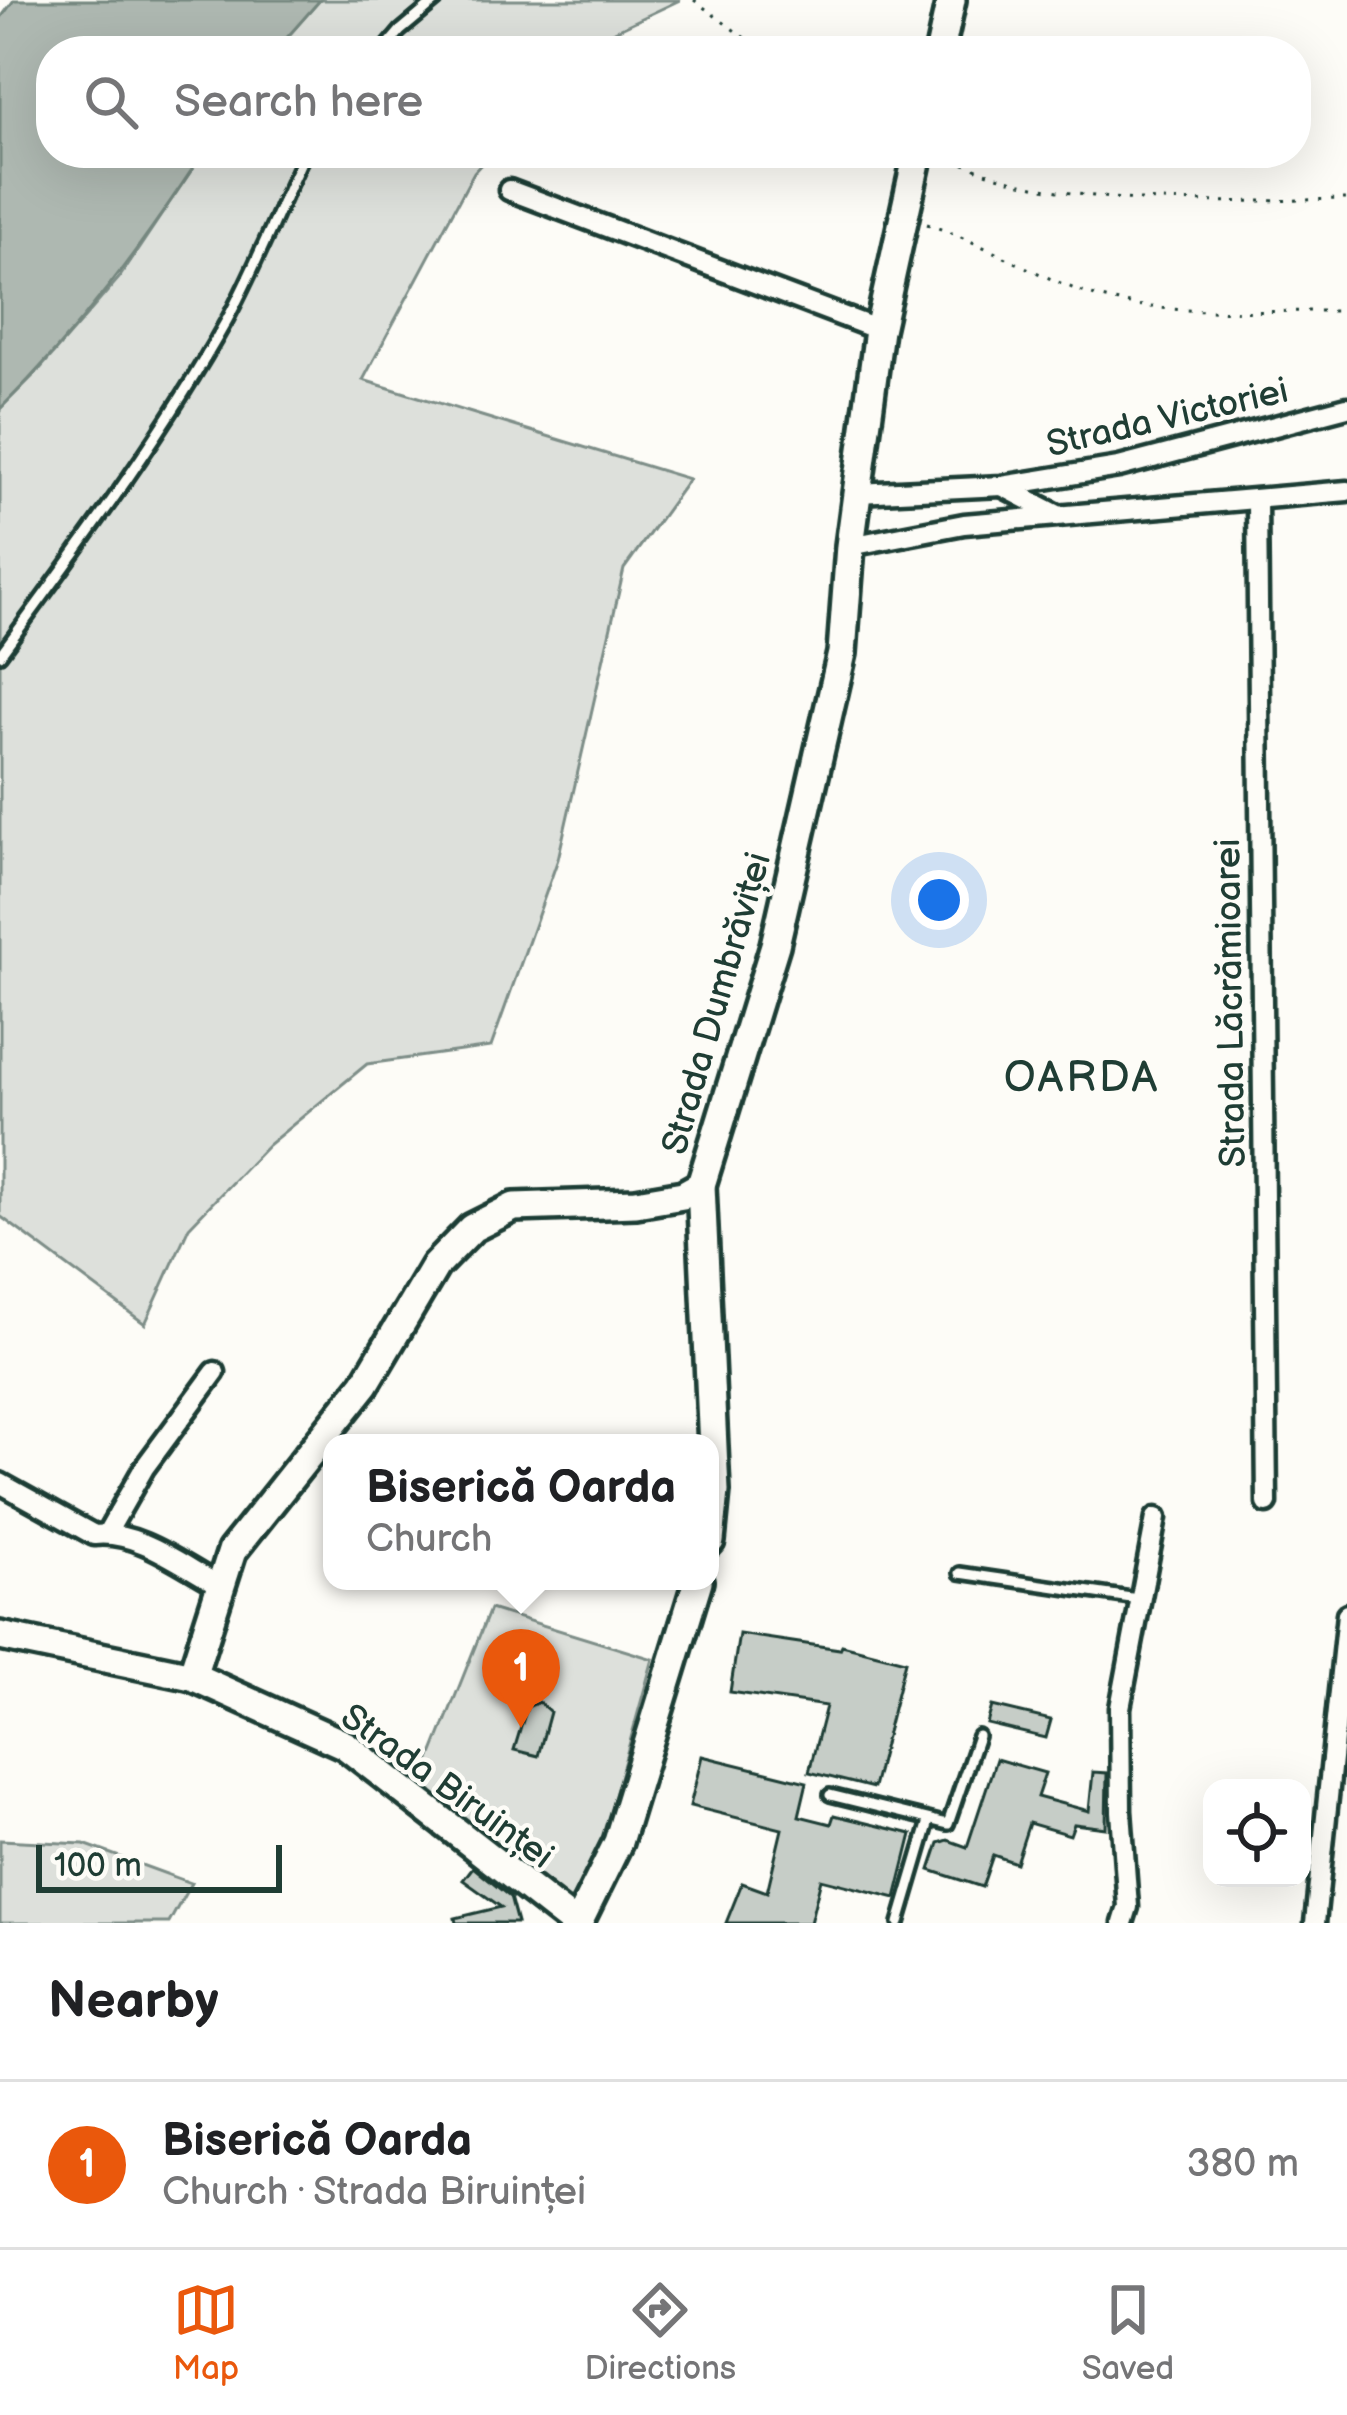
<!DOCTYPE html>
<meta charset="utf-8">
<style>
:root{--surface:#fff;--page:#f2f2f2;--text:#202124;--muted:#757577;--line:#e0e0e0;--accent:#ea580c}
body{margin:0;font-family:"Balsamiq Sans",sans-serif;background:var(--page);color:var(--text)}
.controls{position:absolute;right:36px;bottom:36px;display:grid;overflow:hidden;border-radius:24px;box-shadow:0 12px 48px #0002}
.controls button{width:108px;height:108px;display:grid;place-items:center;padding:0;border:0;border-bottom:3px solid var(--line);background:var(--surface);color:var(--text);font:60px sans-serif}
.scale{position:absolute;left:36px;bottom:30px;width:246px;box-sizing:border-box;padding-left:12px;border:6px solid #1f3d34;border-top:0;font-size:33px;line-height:42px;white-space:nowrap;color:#1f3d34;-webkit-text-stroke:9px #fdfcf7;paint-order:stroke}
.you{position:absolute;left:939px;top:900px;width:42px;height:42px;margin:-30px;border:9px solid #fff;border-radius:50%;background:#1a73e8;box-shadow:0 0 0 18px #1a73e833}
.badge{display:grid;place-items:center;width:78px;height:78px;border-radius:50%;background:var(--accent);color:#fff;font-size:39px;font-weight:700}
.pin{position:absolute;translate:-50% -99px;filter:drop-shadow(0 3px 6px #0008)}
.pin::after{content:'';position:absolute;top:63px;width:42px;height:36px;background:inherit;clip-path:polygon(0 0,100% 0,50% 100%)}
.popup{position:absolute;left:323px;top:1434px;width:396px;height:156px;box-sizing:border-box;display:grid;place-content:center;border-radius:24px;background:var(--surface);filter:drop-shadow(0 3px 9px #0005);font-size:39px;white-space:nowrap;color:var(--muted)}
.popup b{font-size:45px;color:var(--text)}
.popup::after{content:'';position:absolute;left:50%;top:100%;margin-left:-24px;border:24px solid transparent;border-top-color:var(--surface)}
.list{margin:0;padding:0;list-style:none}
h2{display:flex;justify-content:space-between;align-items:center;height:156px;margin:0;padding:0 48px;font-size:51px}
h2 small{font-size:39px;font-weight:400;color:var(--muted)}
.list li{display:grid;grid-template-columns:78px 1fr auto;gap:36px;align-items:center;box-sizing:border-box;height:168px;padding:0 48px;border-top:3px solid var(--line)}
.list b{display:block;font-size:45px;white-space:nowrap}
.list p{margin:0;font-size:39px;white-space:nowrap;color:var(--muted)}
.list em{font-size:39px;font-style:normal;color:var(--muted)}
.icon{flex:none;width:66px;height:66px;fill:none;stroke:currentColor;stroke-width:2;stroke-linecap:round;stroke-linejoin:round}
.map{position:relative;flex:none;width:1347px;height:1923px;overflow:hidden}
.search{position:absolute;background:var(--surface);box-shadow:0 12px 48px #0002;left:36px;right:36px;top:36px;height:132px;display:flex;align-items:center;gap:30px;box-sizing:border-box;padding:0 42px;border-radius:48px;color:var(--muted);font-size:45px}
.sheet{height:324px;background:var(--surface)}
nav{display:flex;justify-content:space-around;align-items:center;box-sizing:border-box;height:168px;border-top:3px solid var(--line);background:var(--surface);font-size:33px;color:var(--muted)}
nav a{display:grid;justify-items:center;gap:6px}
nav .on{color:var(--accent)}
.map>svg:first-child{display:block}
.green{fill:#dde0db;stroke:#7e8e88;stroke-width:3}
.water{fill:#aeb8b1;stroke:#75877f;stroke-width:3}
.building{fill:#c6cdc7;stroke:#1f3d34;stroke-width:3}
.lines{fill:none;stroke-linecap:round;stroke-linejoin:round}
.service-casing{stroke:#1f3d34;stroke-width:18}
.minor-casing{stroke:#1f3d34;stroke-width:27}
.secondary-casing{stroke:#1f3d34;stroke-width:36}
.path{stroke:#1f3d34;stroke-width:3;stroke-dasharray:3 9;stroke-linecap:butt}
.service{stroke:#fdfcf7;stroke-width:9}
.minor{stroke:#fdfcf7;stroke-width:18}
.secondary{stroke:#fdfcf7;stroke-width:27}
.labels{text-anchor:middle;stroke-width:9;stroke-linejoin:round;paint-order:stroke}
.street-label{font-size:36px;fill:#1f3d34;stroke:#fdfcf7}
.quarter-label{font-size:42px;letter-spacing:3px;fill:#1f3d34;stroke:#fdfcf7}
</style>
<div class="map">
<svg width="1347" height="1923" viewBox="0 0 1347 1923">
<rect width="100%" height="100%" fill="#fdfcf7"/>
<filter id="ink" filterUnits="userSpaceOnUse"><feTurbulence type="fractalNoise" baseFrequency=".00833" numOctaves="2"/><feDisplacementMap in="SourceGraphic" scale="24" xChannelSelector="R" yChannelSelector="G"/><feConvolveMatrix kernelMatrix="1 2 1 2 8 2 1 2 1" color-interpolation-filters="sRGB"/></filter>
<g filter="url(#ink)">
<!-- green -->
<g class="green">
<polygon points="320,0 680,0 602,37 586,51 275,51"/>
<polygon points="203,153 491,153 474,172 363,380 689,479 624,569 558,859 491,1047 367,1064 268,1145 189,1227 145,1324 0,1216 0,409 40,369 119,278"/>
<polygon points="490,1609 653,1659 599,1853 570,1901 420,1785"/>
<polygon points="0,1840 84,1844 191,1883 169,1923 0,1923"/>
</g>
<!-- water -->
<path class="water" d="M14,0H320L275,51H51V153H203C140,248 82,328 0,409V19Z"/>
<!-- building -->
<g class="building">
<polygon points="739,1634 840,1649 842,1645 905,1661 873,1788 809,1772 826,1706 730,1692"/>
<polygon points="539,1702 550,1712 538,1756 514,1750 527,1707"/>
<polygon points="992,1706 1051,1720 1046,1738 987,1724"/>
<polygon points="702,1756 807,1782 799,1816 831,1824 834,1815 912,1834 896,1898 821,1879 810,1923 726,1923 742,1883 767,1892 782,1829 690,1806"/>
<polygon points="996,1759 1045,1773 1037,1797 1089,1811 1093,1772 1107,1773 1106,1828 1074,1824 1070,1835 1029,1823 1016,1863 993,1855 982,1887 930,1870 939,1843 948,1840 967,1847"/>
<polygon points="473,1867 510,1897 517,1923 456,1923 455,1918 501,1907 463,1880"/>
</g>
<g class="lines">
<defs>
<g id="service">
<polyline points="383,51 400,31 437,0"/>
<path d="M0,655C80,546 161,438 227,320C256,266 279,208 305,153"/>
<polyline points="960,1573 1138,1599"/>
<polyline points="830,1795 948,1824 978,1736"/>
<polyline points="899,1923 929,1821"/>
</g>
<g id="minor">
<polyline points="509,190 879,330"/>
<polyline points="1002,486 1056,514"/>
<polyline points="857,493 1002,486 1119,467 1347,407"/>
<polyline points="1257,501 1267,1503"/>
<polyline points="850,546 964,524 1347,491"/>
<path d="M0,1483L94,1535C138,1530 181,1565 219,1585"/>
<polyline points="107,1533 144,1468 215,1372"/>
<polyline points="1123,1923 1128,1907 1121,1811 1120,1708 1156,1518"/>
<polyline points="1315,1923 1347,1614"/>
</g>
<g id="secondary">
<polyline points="940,51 951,0"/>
<polyline points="710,1541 715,1491 701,1185 775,945 842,653 850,546 879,330 918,153"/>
<polyline points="0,1636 192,1676 345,1745 573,1923"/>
<polyline points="192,1676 232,1551 365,1384 435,1266 472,1228 514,1207 636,1203 683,1195 701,1185"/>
<polyline points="578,1923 618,1842 698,1581"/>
</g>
</defs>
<!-- service casing -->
<use href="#service" class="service-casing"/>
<!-- minor casing -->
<use href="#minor" class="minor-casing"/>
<!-- secondary casing -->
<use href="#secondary" class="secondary-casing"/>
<!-- path -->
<g class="path">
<polyline points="694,0 762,51"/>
<path d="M942,153C1060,215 1217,201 1347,199"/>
<path d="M927,224C980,242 1028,271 1080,291C1154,319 1267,310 1347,311"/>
</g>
<!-- service -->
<use href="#service" class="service"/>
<!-- minor -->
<use href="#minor" class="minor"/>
<!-- secondary -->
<use href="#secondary" class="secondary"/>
</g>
</g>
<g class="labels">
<!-- street labels -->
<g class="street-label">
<text transform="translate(1167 416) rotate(-13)" y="13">Strada Victoriei</text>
<text transform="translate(715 1003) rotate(-74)" y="13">Strada Dumbrăviței</text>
<text transform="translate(1229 1003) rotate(-91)" y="13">Strada Lăcrămioarei</text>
<text transform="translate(448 1785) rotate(36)" y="13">Strada Biruinței</text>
</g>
<!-- quarter labels -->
<g class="quarter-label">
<text x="1082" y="1091">OARDA</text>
</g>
</g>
</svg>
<div class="controls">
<button><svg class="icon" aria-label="locate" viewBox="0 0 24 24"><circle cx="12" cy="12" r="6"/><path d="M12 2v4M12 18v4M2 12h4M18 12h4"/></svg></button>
</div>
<div class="scale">100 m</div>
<div class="you"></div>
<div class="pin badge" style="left:521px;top:1728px">1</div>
<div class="popup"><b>Biserică Oarda</b>Church</div>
<div class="search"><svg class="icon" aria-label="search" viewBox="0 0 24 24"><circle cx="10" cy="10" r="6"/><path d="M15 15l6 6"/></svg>Search here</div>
</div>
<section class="sheet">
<h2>Nearby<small></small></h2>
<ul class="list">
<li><span class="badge">1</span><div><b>Biserică Oarda</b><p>Church · Strada Biruinței</p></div><em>380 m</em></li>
</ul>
</section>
<nav>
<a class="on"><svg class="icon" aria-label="map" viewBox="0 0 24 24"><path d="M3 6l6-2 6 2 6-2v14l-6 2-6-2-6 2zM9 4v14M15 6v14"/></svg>Map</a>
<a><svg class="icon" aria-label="directions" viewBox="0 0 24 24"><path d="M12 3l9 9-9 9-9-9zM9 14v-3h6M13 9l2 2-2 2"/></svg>Directions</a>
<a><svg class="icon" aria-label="saved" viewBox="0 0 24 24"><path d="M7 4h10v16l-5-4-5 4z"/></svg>Saved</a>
</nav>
